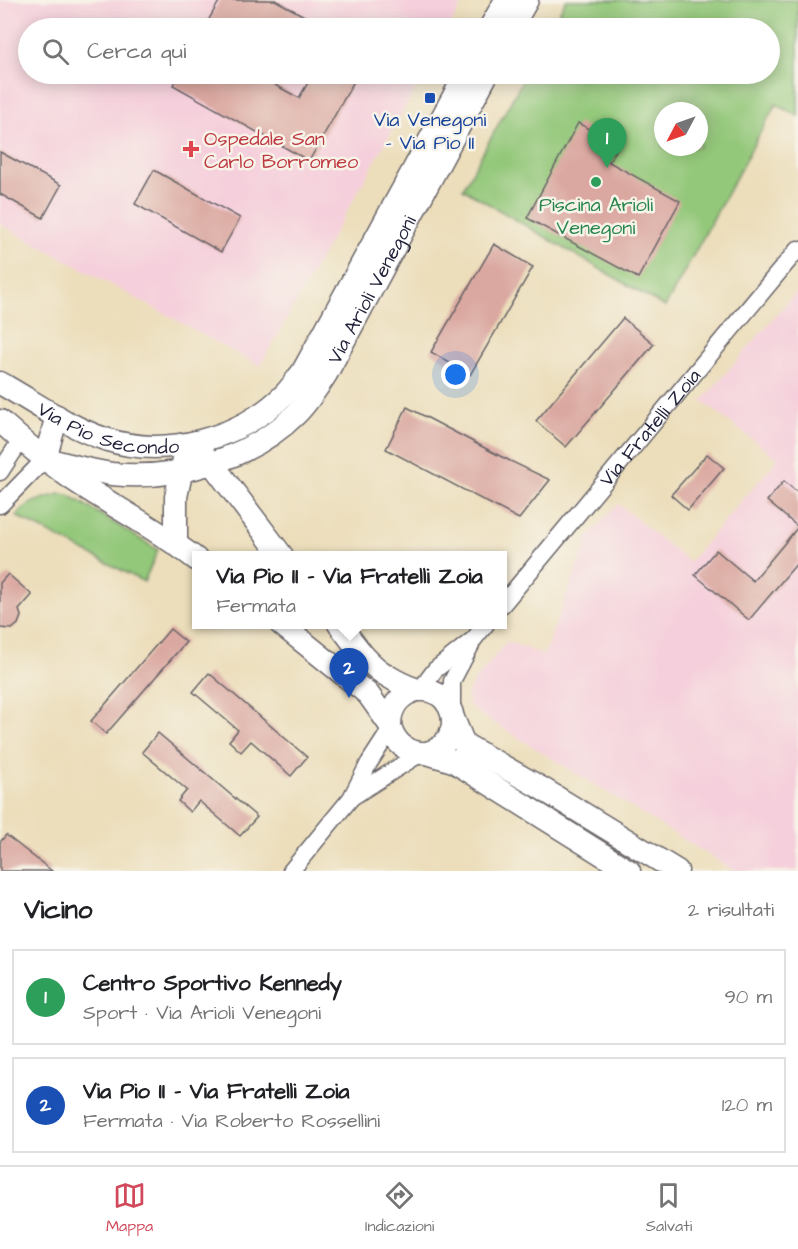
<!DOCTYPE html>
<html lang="it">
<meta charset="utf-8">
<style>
:root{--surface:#fff;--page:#f6f6f6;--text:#202124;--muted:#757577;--line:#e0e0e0;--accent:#d1495b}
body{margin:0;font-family:"Architects Daughter",sans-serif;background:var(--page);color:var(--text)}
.compass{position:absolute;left:654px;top:102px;width:54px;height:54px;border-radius:50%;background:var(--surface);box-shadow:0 3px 15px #0003;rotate:229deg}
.you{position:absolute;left:456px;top:375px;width:21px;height:21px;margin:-15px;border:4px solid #fff;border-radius:50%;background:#1a73e8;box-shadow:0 0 0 9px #1a73e833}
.badge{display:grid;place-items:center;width:39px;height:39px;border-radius:50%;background:var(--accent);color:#fff;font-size:20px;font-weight:700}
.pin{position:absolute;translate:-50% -50px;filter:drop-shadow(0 2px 3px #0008)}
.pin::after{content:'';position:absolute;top:32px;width:21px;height:18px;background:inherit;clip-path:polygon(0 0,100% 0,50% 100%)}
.popup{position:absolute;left:192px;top:551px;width:315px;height:78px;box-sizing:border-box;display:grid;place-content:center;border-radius:0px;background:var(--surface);filter:drop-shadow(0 2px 4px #0005);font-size:20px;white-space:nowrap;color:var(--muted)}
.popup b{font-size:22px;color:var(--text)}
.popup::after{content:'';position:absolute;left:50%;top:100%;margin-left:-12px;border:12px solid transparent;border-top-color:var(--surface)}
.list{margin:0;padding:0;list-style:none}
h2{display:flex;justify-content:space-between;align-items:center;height:78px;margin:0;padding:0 24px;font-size:26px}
h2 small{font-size:20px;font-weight:400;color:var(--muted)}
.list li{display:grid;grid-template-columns:39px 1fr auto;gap:18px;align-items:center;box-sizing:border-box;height:96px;margin:0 12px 12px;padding:0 12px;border:2px solid var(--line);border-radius:0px}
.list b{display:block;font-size:22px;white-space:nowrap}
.list p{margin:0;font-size:20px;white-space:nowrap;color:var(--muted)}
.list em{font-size:20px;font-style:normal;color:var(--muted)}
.icon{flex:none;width:33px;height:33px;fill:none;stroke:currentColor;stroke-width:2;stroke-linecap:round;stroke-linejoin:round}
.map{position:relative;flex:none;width:798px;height:871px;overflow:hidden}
.search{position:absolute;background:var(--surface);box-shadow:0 3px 15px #0003;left:18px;right:18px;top:18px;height:66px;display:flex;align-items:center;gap:15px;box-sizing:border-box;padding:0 21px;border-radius:33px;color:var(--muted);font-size:22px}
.sheet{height:294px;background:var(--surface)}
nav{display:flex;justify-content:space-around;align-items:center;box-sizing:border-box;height:84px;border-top:2px solid var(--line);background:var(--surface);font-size:16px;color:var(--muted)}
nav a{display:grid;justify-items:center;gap:3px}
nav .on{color:var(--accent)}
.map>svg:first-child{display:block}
.built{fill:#f5cfdb}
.green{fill:#93c779;stroke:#5a745a;stroke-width:1.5;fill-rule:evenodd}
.building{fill:#daa8a0}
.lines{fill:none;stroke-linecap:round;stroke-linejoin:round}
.street-casing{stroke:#696468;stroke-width:19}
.secondary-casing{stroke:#696468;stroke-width:25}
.street{stroke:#fff;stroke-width:16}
.secondary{stroke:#fff;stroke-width:22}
.transit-dot{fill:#1a4fb4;stroke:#f7f3e8;stroke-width:2}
.health-dot{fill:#e0444e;stroke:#f7f3e8;stroke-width:2}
.leisure-dot{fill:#2e9e5b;stroke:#f7f3e8;stroke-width:2}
.labels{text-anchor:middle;stroke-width:5;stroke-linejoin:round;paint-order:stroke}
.transit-label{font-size:20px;fill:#164399;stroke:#f7f3e8}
.health-label{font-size:20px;fill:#be3a42;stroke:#f7f3e8;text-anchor:start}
.leisure-label{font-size:20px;fill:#27864d;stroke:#f7f3e8}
.street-label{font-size:20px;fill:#22223b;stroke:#f7f3e8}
</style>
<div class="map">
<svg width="798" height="871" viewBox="0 0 798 871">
<rect width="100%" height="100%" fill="#f7f3e8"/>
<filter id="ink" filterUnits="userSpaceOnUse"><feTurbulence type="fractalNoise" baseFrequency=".0167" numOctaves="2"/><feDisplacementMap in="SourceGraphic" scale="12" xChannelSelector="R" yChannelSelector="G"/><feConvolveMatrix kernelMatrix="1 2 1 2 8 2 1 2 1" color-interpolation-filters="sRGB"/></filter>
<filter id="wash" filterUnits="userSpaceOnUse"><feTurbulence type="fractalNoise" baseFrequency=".008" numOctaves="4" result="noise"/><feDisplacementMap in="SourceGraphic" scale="24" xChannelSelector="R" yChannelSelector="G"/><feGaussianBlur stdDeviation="1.35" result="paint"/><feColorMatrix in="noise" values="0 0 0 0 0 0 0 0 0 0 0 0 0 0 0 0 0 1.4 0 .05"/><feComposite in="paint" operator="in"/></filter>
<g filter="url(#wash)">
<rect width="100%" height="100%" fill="#ecdebb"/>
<!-- built -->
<g class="built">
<polygon points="0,0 465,0 449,28 28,28 28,74 424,74 260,366 0,224"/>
<polygon points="798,290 798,871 735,871 478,713 469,705 467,695 473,683 507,641 544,655 589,536 618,504 689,562 778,459 702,401"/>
</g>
<!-- green -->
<g class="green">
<path d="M566,0H798V116L776,104L665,307L463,189L526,74H770V28H551ZM663,111H699V147H663Z"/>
<path d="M60,494L69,495L158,550L144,582L16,516C28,501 42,499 60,494Z"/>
</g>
<g id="blocks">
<!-- building -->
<g class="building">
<polygon points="220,0 275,0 326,28 204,28"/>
<polygon points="179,74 281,74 275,85 299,98 313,74 358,74 309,161 173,85"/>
<polygon points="578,123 619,145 609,162 680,201 638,278 527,218"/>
<polygon points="0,152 61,185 43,218 0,194"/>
<polygon points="154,170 240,218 221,252 135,204"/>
<polygon points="494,244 533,267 470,375 431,352"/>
<polygon points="623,318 654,344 566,447 536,421"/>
<polygon points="407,407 500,456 550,480 519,519 386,449"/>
<polygon points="707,454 724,468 688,510 671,495"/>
<polygon points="784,481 798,493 798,562 749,620 695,575 716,550 753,581 798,527 767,501"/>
<polygon points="8,574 32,595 19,610 21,616 18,624 12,629 0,628 0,583"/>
<polygon points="170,629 186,642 106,734 91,721"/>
<polygon points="209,673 307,757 291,776 251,741 241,752 229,741 238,730 193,692"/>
<polygon points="158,733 257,817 240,836 199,801 190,812 178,801 187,790 142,752"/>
<polygon points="6,835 52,871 0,871 0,842"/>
</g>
</g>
</g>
<g filter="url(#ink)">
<use href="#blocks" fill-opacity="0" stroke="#696468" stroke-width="1.5"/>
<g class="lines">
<defs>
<g id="street">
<polyline points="0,472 21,440"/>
<polyline points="0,505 45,459"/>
<path id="s1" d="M502,605L798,249"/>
<polyline points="420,690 435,670 474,639 486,624"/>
<polyline points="452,713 452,681 471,645"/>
<polyline points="352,797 421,753 427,753"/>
<polyline points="291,871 351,798 369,763 391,729 390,725"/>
</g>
<g id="secondary">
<polyline points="490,28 506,0"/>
<polyline points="511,28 527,0"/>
<path id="s2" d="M0,383C34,402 68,427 105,439C165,459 240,439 285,394C291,388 296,380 302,373L466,74"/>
<path d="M0,421C22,441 44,459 68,476C110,505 156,528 196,559"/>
<polyline points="201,453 211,462 282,556"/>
<path id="s3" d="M45,459C67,464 90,471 112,474C174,481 251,459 296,414C308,402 317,388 326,374L487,74"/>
<polyline points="45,459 57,416"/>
<polyline points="176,543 176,497 184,459"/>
<polyline points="281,624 368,694 390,725"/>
<path d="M339,624C353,642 366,663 386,675C394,680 405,686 415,689C420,691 427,689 433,692C447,697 456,714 452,729C449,742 439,750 427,753"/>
<polyline points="453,718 464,744 541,788 677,871"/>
<path d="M390,725C390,707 399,695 417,690"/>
<path d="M391,729C396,743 406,752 421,753"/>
<polyline points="427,753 453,761 629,871"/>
</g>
</defs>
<!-- street casing -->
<use href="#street" class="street-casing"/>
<!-- secondary casing -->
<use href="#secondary" class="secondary-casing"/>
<!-- street -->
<use href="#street" class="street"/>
<!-- secondary -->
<use href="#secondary" class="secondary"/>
</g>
</g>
<!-- markers -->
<rect class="transit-dot" x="424" y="92" width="12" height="12" rx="3"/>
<path class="health-dot" d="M188 140h6v6h6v6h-6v6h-6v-6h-6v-6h6z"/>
<circle class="leisure-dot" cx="596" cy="182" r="6"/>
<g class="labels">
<!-- transit labels -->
<g class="transit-label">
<text x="430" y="126">Via Venegoni<tspan x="430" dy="23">- Via Pio II</tspan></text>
</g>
<!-- health labels -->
<g class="health-label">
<text x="204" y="145">Ospedale San<tspan x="204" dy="23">Carlo Borromeo</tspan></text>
</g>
<!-- leisure labels -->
<g class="leisure-label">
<text x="596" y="211">Piscina Arioli<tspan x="596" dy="23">Venegoni</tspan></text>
</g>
<!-- street labels -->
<g class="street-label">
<text dy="7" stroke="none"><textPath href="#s3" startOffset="414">Via Arioli Venegoni</textPath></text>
<text dy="7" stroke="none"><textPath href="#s2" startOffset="120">Via Pio Secondo</textPath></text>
<text dy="7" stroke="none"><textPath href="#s1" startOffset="231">Via Fratelli Zoia</textPath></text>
</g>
</g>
</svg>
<svg class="compass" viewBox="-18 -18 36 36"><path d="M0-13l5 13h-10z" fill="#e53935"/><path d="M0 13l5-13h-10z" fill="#757577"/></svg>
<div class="you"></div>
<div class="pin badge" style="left:607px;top:168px;background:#2e9e5b">1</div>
<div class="pin badge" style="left:349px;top:698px;background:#1a4fb4">2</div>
<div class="popup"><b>Via Pio II - Via Fratelli Zoia</b>Fermata</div>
<div class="search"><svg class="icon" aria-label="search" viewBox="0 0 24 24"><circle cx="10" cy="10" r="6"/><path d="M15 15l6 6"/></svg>Cerca qui</div>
</div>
<section class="sheet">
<h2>Vicino<small>2 risultati</small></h2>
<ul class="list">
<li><span class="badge" style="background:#2e9e5b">1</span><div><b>Centro Sportivo Kennedy</b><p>Sport · Via Arioli Venegoni</p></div><em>90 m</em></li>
<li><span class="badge" style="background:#1a4fb4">2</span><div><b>Via Pio II - Via Fratelli Zoia</b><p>Fermata · Via Roberto Rossellini</p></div><em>120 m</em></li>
</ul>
</section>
<nav>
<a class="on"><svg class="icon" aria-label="map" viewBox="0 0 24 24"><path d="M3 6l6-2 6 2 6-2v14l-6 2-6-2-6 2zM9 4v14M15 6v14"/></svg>Mappa</a>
<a><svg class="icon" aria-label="directions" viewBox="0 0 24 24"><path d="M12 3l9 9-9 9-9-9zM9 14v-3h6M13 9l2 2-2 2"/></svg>Indicazioni</a>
<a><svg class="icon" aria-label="saved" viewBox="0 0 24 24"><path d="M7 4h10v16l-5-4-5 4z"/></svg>Salvati</a>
</nav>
